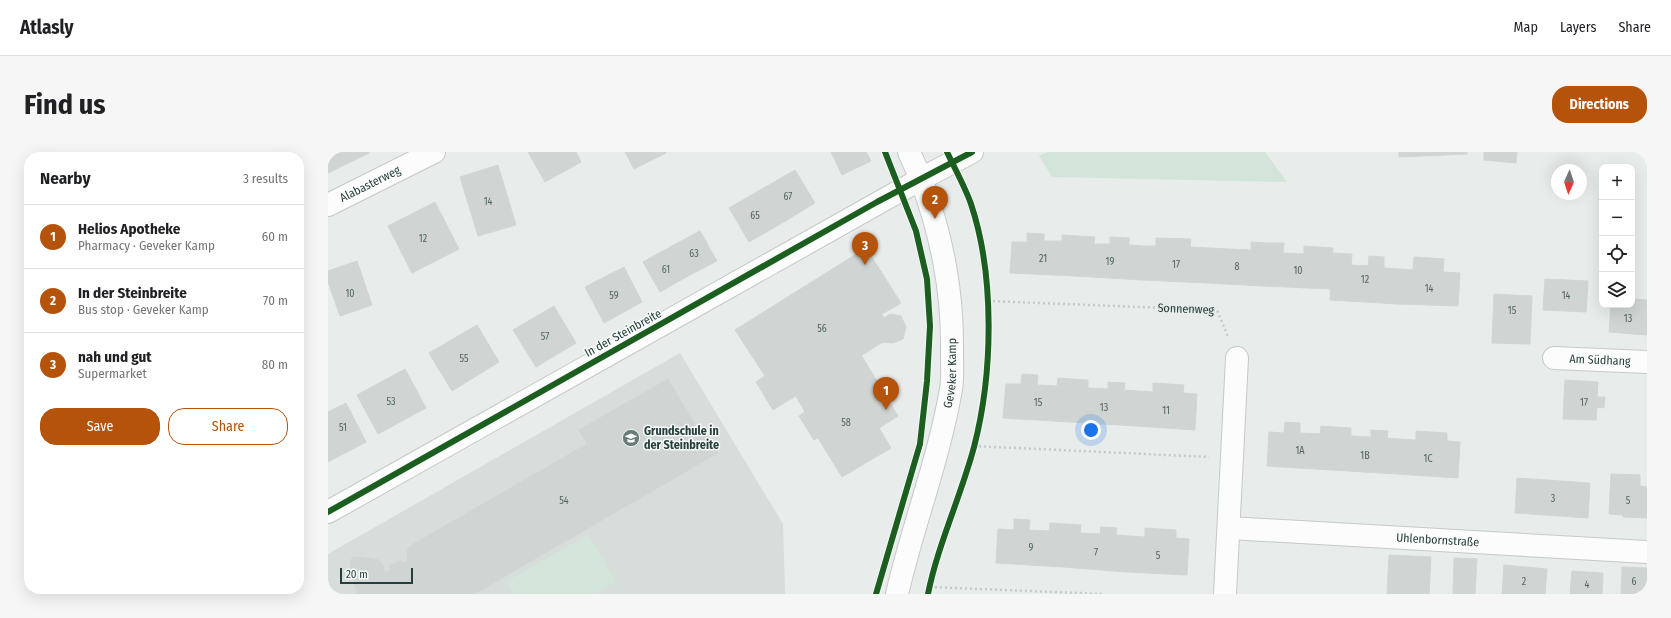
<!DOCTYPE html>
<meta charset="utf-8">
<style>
:root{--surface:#fff;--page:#f6f6f6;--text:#202124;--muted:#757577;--line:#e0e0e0;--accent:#b45309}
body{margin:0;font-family:"Fira Sans Condensed",sans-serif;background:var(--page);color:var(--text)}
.controls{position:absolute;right:12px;top:12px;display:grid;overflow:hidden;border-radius:8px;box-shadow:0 4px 16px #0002}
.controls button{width:36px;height:36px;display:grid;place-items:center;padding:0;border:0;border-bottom:1px solid var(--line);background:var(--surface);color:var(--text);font:20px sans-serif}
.compass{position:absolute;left:1223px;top:12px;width:36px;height:36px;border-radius:50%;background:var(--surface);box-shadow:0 4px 16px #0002;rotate:183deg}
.scale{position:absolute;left:12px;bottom:10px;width:73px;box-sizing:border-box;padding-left:4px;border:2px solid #263f3c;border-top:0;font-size:11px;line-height:14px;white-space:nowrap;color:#263f3c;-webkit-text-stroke:3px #f7faf9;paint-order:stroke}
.you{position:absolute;left:763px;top:278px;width:14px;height:14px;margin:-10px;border:3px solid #fff;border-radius:50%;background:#1a73e8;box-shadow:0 0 0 6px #1a73e833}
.badge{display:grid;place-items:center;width:26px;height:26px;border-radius:50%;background:var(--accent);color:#fff;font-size:13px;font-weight:700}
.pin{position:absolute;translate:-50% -33px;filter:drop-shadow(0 1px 2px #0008)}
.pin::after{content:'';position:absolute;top:21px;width:14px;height:12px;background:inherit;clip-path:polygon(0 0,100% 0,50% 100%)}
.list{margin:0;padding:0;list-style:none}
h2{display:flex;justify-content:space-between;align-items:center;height:52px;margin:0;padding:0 16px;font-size:17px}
h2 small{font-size:13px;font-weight:400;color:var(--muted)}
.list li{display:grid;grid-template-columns:26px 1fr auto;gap:12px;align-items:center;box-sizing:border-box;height:64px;padding:0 16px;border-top:1px solid var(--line)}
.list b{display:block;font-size:15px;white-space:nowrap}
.list p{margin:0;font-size:13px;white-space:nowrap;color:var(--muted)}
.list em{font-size:13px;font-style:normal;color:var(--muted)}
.actions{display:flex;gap:8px;padding:12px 16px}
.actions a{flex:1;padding:9px 0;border:1px solid var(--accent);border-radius:16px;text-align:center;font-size:14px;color:var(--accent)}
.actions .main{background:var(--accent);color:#fff}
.icon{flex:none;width:22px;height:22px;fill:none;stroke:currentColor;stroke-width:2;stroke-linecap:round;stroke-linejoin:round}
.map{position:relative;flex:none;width:1319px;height:442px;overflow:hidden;border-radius:16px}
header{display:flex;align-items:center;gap:24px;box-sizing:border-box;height:56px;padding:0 20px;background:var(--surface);border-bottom:1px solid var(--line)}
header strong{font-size:19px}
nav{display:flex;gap:22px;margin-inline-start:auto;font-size:14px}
.intro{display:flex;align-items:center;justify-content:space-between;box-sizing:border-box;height:96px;padding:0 24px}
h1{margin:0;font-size:28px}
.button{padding:10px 18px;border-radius:16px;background:var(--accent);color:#fff;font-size:14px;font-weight:700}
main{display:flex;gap:24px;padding:0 24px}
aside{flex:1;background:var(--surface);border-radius:16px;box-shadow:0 4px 16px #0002}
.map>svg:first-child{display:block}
.built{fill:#d6dddb}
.green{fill:#d3e4da}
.building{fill:#d0d5d3;stroke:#d1d5d3}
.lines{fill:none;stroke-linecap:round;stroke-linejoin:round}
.minor-casing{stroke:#c5c9c8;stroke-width:24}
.tertiary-casing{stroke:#c5c9c8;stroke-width:24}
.path{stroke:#c3cbca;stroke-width:2.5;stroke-dasharray:2 3;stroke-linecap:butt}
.minor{stroke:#fcfcfc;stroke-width:22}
.tertiary{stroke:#fcfcfc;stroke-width:22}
.cycleway-casing{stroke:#f7faf9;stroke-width:8}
.cycleway{stroke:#1b5e20;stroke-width:6}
.labels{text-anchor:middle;stroke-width:3;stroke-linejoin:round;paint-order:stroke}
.number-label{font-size:10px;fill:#516562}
.street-label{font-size:12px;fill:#263f3c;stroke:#f7faf9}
.poi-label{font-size:12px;font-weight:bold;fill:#263f3c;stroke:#f7faf9;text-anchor:start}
</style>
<header>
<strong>Atlasly</strong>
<nav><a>Map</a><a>Layers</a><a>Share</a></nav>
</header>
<div class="intro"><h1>Find us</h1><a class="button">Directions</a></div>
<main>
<aside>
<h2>Nearby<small>3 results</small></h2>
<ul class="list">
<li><span class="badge">1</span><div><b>Helios Apotheke</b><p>Pharmacy · Geveker Kamp</p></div><em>60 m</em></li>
<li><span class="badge">2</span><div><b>In der Steinbreite</b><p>Bus stop · Geveker Kamp</p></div><em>70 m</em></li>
<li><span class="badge">3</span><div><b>nah und gut</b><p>Supermarket</p></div><em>80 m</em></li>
</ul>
<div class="actions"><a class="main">Save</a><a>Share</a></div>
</aside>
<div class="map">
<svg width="1319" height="442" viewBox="0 0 1319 442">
<rect width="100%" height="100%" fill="#e8ecea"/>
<!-- built -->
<polygon class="built" points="352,201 455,372 457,442 0,442 0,402"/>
<!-- green -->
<g class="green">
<polygon points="720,0 937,0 959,30 724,25 711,4"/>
<polygon points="260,382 288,430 268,442 185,442 178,430"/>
</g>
<!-- building -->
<g class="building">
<polygon points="0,0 41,0 41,1 0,21"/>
<polygon points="200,0 248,0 253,10 217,30"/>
<polygon points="297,0 338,0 338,1 306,17"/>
<polygon points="503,0 538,0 543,9 514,23"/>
<polygon points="1071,0 1139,0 1139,2 1071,5"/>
<polygon points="1156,0 1189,0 1188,11 1156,8"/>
<polygon points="170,13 188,73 150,84 132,25"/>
<polygon points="467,18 487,51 454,71 434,37"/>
<polygon points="434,37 454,71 421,90 401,56"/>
<polygon points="107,50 131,97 84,121 60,74"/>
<polygon points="372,79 389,109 360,124 344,94"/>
<polygon points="699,81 716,82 716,89 734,89 734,83 749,84 747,124 682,121 684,90 699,90"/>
<polygon points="749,84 767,85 766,92 782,92 782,85 801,86 801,93 816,94 815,128 747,124"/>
<polygon points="828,86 863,87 862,95 881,96 879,131 815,128 816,94 828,94"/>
<polygon points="923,90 938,91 936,134 879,131 881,96 923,98"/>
<polygon points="938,91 956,91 955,101 976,102 976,94 1005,96 1003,137 936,134"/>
<polygon points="344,94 360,124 332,140 315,110"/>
<polygon points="538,96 573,151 554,162 556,166 562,162 573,164 578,175 575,187 565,191 555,190 445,258 428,230 437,224 407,178"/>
<polygon points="1005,101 1024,102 1023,113 1040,114 1041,104 1056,105 1056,116 1072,117 1070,152 1002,148"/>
<polygon points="1086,105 1116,107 1115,120 1132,121 1130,154 1070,152 1072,117 1085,118"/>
<polygon points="29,109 44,153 12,164 0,130 0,119"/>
<polygon points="296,115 314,150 276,171 257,135"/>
<polygon points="1217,127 1260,129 1258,160 1215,158"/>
<polygon points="1166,142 1204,144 1202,192 1164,191"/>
<polygon points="1304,147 1319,148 1319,183 1281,180 1283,153 1304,153"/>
<polygon points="226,154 248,191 208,215 185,178"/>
<polygon points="149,173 171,210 124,239 101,201"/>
<polygon points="533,203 570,264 551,276 563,296 514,325 490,286 486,288 471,264 477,260 468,244"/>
<polygon points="77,217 98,256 50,282 29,243"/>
<polygon points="694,222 710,223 709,233 729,234 730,226 744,227 742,270 675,266 678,232 693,232"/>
<polygon points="340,227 374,285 378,282 390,301 146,442 29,442 22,411 24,406 30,405 51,408 54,411 57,421 63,417 61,414 73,408 74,411 80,408 79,399 82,394 259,292 251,278"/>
<polygon points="744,227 760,228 760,236 780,237 780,230 797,231 796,238 810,239 808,274 742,270"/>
<polygon points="1237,228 1270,230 1269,245 1277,245 1276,256 1269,255 1268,268 1235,267"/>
<polygon points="825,231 856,233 855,241 869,242 867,278 808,274 810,239 825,240"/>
<polygon points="18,251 38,290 0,310 0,260"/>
<polygon points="957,270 972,271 972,281 992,282 993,274 1006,275 1003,318 939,314 941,280 956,281"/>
<polygon points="1006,275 1023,276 1023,284 1043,285 1043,278 1060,279 1059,286 1071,287 1069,322 1003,318"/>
<polygon points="1088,279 1119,281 1119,289 1132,290 1130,326 1069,322 1071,287 1088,288"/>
<polygon points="1283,322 1312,323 1312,334 1319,335 1319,366 1295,365 1295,363 1281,362"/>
<polygon points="1189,326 1262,331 1260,366 1187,361"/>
<polygon points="686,367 702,368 701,378 721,379 722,371 738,372 735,415 668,411 670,377 686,378"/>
<polygon points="738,372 753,373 752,381 772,382 773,375 789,376 788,383 801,384 799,420 735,415"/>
<polygon points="817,376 848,378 848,386 861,387 859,423 799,420 801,384 817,385"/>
<polygon points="1061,403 1103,405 1101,442 1059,442"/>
<polygon points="1126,406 1149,407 1147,442 1125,442"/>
<polygon points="1176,413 1219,417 1217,442 1174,442"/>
<polygon points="1294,415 1319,416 1319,442 1293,442"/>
<polygon points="1244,419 1275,421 1274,442 1242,442"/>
</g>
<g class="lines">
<defs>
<g id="minor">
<path id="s2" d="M0,53L106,0"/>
<path id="s3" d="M1226,206L1319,210"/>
<polyline points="0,360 593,27 581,0"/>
<path id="s4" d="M901,376L1319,400"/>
<polyline points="897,442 909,206"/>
</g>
<g id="tertiary">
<path id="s5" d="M569,442C585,373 611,307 623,237C625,226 624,213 624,201C625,139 614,85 593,27L644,0"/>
</g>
</defs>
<!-- minor casing -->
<use href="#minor" class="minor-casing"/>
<!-- tertiary casing -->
<use href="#tertiary" class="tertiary-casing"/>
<!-- path -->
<g class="path">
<path id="s1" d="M660,149L889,158L900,185"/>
<polyline points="646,294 881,305"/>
<polyline points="602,435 776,442"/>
</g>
<!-- minor -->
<use href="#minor" class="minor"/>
<!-- tertiary -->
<use href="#tertiary" class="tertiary"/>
<defs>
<g id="cycleway">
<polyline points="0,360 549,50 644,0"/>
<polyline points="548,442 592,292 599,229 602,174 599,127 588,79 557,0"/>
<path d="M600,442C610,392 633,344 646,295C665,222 667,124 643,52C637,35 627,17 619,0"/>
</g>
</defs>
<!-- cycleway casing -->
<use href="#cycleway" class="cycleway-casing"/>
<!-- cycleway -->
<use href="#cycleway" class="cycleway"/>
</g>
<!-- icons -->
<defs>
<symbol id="school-disc" viewBox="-11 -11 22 22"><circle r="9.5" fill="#6a7c79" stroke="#f7faf9"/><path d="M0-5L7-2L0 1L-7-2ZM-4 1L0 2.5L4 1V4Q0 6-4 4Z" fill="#fff"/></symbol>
</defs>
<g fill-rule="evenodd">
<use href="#school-disc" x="293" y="276" width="20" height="20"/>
</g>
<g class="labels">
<!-- number labels -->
<g class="number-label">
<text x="460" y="48">67</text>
<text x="160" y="53">14</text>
<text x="427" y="67">65</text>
<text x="95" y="90">12</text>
<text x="366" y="105">63</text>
<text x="715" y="110">21</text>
<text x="782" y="113">19</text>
<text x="848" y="116">17</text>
<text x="909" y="118">8</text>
<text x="338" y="121">61</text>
<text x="970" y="122">10</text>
<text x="1037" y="131">12</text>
<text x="1101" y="140">14</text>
<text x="22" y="145">10</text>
<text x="286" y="147">59</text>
<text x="1238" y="147">14</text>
<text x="1184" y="162">15</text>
<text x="1300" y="170">13</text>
<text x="494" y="180">56</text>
<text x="217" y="188">57</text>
<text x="136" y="210">55</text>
<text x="63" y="253">53</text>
<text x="710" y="254">15</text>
<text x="1256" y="254">17</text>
<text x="776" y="259">13</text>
<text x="838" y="262">11</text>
<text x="518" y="274">58</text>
<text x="15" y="279">51</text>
<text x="972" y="302">1A</text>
<text x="1037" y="307">1B</text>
<text x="1100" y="310">1C</text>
<text x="1225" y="350">3</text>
<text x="236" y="352">54</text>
<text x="1300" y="352">5</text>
<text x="703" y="399">9</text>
<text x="768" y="404">7</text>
<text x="830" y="407">5</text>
<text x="1196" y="433">2</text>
<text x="1306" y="433">6</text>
<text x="1259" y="436">4</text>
</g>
<!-- street labels -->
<g class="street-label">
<text dy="4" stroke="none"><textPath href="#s2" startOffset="47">Alabasterweg</textPath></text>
<text dy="4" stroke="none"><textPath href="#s1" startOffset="198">Sonnenweg</textPath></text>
<text transform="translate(295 181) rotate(-29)" y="4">In der Steinbreite</text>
<text dy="4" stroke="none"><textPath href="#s3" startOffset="46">Am Südhang</textPath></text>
<text dy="4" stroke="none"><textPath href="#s5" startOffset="228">Geveker Kamp</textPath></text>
<text dy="4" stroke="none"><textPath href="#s4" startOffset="209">Uhlenbornstraße</textPath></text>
</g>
<!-- poi labels -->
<g class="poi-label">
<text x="316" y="283">Grundschule in<tspan x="316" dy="14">der Steinbreite</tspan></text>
</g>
</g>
</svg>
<div class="controls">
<button>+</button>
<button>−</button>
<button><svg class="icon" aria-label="locate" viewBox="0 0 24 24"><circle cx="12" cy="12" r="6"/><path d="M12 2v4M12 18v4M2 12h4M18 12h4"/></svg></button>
<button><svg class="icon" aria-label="layers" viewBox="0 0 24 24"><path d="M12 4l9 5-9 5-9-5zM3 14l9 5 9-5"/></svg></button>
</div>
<svg class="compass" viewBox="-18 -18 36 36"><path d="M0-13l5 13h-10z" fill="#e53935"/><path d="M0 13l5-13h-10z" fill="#757577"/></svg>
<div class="scale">20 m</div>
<div class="you"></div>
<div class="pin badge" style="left:558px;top:258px">1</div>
<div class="pin badge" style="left:607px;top:67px">2</div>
<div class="pin badge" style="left:537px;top:113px">3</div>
</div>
</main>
